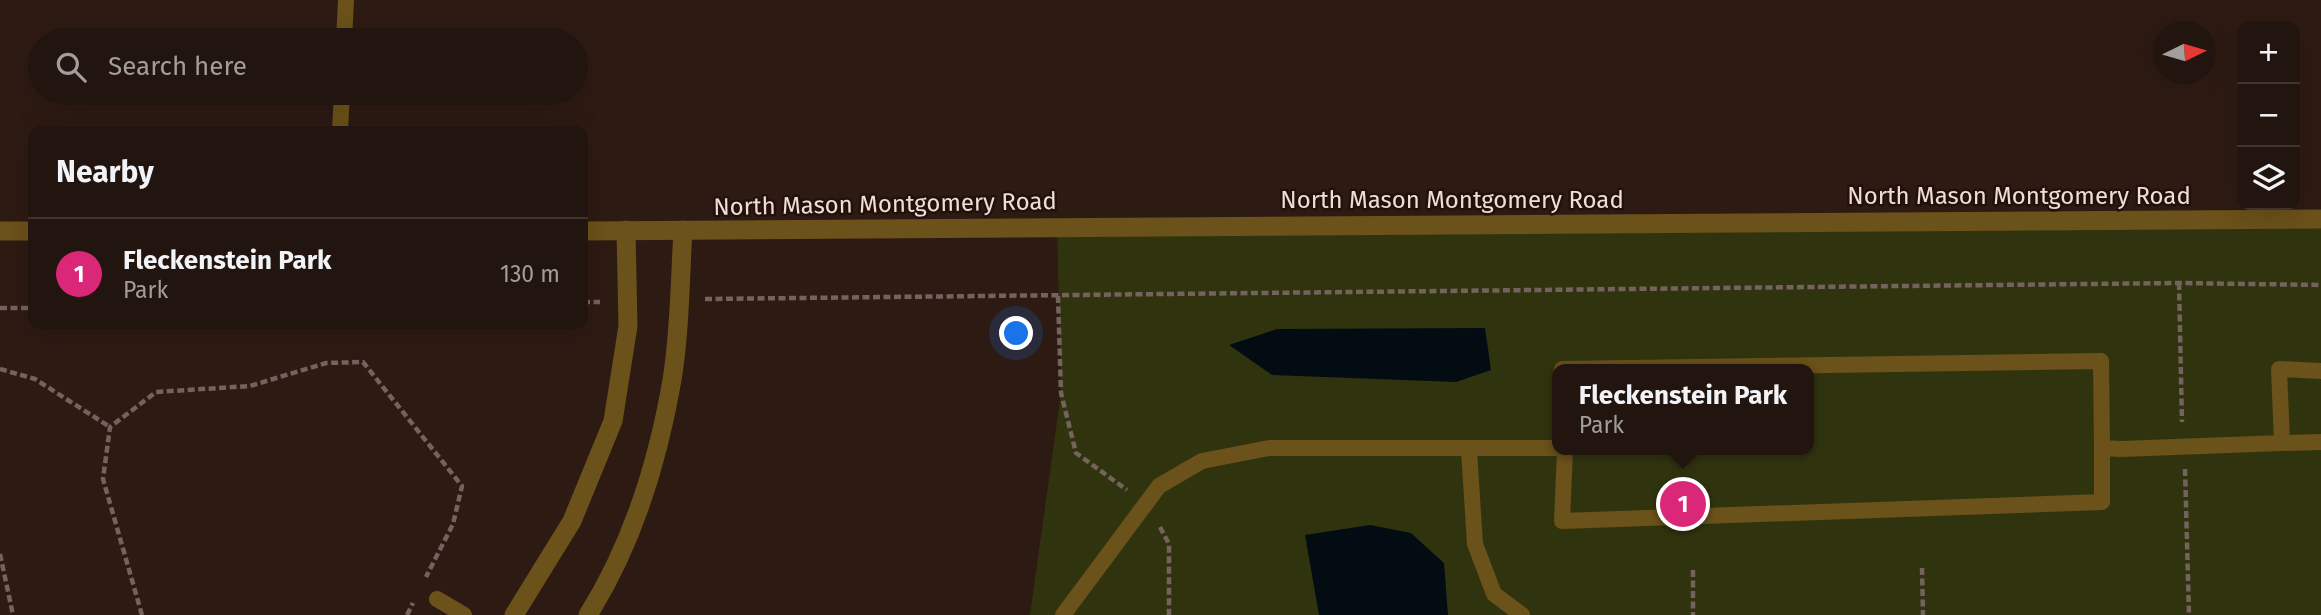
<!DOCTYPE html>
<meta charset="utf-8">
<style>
:root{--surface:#22140e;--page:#2e211c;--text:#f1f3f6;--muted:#a29e9e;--line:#3f332e;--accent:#db2777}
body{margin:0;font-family:"Fira Sans",sans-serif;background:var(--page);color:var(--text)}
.controls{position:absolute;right:21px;top:21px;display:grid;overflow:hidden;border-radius:14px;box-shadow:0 7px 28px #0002}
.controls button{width:63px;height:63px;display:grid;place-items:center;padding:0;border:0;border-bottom:2px solid var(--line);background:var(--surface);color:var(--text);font:35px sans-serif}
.compass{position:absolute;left:2153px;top:21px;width:63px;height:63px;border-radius:50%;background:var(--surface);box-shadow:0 7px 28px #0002;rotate:85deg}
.you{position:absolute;left:1017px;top:334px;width:24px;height:24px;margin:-18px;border:5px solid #fff;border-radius:50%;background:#1a73e8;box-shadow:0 0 0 10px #1a73e833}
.badge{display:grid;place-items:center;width:46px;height:46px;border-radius:50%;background:var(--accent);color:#fff;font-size:23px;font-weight:700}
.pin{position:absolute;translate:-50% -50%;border:4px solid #fff;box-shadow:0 2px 7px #0006}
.popup{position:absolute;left:1552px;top:364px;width:262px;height:91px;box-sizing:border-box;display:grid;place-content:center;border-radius:14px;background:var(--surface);filter:drop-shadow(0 2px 5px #0005);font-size:23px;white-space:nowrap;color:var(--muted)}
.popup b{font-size:26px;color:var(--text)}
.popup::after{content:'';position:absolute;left:50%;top:100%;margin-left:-14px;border:14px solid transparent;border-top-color:var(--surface)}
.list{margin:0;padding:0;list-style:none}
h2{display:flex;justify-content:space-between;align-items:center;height:91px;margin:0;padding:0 28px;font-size:30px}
h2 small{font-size:23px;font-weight:400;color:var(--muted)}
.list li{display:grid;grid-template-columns:46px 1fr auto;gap:21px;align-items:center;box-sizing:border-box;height:112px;padding:0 28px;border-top:2px solid var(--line)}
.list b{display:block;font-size:26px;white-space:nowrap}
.list p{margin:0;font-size:23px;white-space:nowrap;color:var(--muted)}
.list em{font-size:23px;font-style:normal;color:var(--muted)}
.icon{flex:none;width:38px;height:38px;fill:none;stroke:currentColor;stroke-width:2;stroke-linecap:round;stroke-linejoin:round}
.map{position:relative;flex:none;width:2321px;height:615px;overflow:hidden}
.search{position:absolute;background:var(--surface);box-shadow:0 7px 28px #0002;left:28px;top:28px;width:560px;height:77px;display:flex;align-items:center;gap:18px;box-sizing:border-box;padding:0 24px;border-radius:38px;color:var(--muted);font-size:26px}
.panel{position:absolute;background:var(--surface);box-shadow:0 7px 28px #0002;left:28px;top:126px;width:560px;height:203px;border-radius:14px}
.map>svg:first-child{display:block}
.green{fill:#30340e;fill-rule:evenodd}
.water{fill:#020c12}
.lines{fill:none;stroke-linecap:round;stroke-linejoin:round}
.path{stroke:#74625c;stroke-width:4.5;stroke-dasharray:7 3.5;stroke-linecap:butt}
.service{stroke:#6b511a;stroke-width:16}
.minor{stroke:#6b511a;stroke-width:19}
.tertiary{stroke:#6b511a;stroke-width:19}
.labels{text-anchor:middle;stroke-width:5;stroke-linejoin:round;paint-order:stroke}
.street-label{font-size:24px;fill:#edded9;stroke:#23100a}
</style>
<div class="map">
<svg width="2321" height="615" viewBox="0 0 2321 615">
<rect width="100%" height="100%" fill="#2d1a13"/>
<!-- green -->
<path class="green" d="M2321,219V615H1030L1061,393L1057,226ZM1557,369H1809V450H1557Z"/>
<!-- water -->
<g class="water">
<polygon points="1485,328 1491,370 1456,382 1272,375 1229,345 1277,329"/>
<polygon points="1370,525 1411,533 1444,563 1448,615 1319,615 1305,535"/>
</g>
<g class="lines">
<!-- path -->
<g class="path">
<polyline points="2179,283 2182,422"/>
<polyline points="1058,296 1061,393 1076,453 1127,490"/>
<polyline points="705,299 2179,283 2321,285"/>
<polyline points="583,302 600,302"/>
<polyline points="0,308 33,308"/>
<polyline points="0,369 35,379 110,427"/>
<polyline points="2185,469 2189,615"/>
<polyline points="1160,527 1169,544 1169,615"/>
<polyline points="0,554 13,615"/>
<polyline points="1922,568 1923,615"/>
<polyline points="1693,570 1693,615"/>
<polyline points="142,615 103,479 110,427 156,392 250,386 326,363 363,362 462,486 453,524 426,577"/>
<polyline points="407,615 413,603"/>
</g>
<!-- service -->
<g class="service">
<polyline points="344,40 346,0"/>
<polyline points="340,131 342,93"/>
<polyline points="1562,369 2101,361 2102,448 2121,449 2282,443 2279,369 2321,371"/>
<polyline points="2282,443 2321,442"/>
<polyline points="1469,450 1475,544 1494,594 1522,615"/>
<polyline points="1565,450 1562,521 2102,502 2102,448"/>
<polyline points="437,599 464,615"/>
<polyline points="1063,615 1159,486 1202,461 1269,448 1557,448"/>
</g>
<!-- minor -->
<g class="minor">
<polyline points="514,615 572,521 613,421 628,326 626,230"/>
<path d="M588,615C632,545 658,461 672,380C680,331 680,279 683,230"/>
</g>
<!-- tertiary -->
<g class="tertiary">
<polyline points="0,231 33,231"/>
<polyline points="583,231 2321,219"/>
</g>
</g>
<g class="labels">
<!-- street labels -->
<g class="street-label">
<text x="2019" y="204">North Mason Montgomery Road</text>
<text x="1452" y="208">North Mason Montgomery Road</text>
<text transform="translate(885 204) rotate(-1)" y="8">North Mason Montgomery Road</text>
</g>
</g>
</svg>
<div class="controls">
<button>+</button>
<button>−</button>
<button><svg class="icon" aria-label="layers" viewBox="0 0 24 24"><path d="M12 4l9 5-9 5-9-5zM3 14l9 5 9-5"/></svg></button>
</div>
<svg class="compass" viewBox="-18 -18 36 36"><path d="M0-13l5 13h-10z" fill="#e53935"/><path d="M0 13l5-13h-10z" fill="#a29e9e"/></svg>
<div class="you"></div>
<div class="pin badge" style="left:1683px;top:504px">1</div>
<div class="popup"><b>Fleckenstein Park</b>Park</div>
<div class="search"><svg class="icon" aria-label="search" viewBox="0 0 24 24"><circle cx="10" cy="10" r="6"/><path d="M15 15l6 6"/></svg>Search here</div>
<section class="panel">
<h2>Nearby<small></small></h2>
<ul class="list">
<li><span class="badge">1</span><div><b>Fleckenstein Park</b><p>Park</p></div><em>130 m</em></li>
</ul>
</section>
</div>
